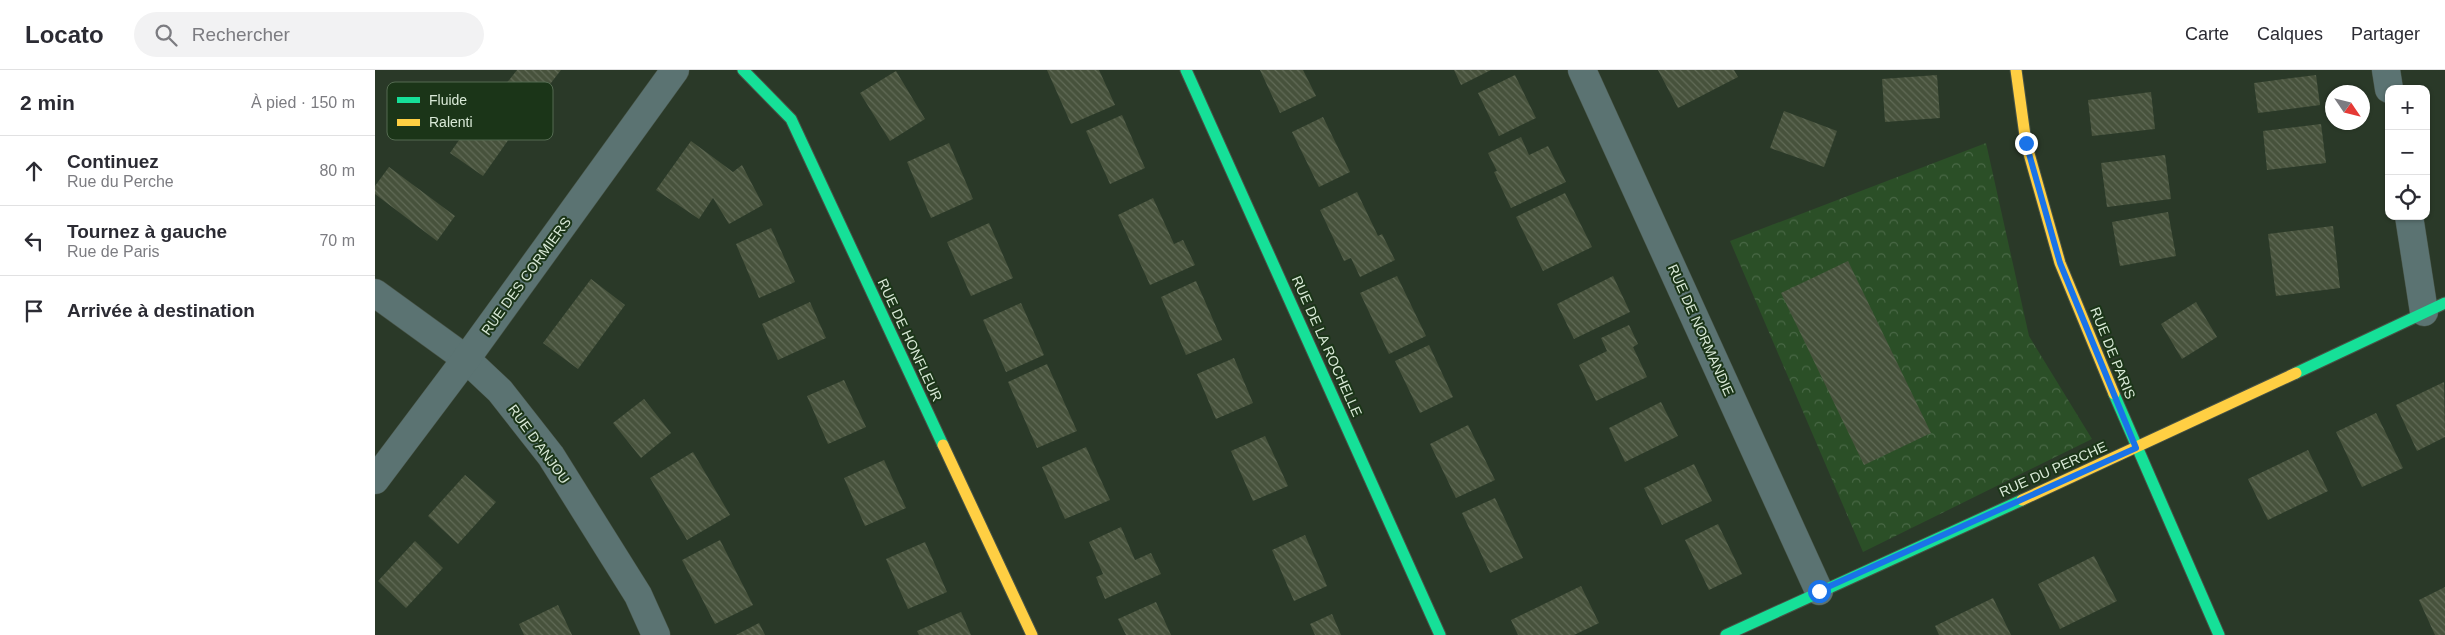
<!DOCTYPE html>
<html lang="fr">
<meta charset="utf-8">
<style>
:root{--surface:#fff;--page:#f2f2f3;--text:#2b2b33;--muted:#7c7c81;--line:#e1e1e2}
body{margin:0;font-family:Arial,sans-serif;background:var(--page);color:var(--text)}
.controls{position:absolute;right:15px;top:15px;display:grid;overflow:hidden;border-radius:10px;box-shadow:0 1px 4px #0004}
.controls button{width:45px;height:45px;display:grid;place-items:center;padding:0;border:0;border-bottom:1px solid var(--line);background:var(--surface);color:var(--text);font:25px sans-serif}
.compass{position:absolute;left:1950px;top:15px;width:45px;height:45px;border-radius:50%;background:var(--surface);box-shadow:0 1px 4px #0004;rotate:125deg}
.stop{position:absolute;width:15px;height:15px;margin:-11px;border:4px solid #1a73e8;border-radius:50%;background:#fff}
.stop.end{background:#1a73e8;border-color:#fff;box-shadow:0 1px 5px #0008}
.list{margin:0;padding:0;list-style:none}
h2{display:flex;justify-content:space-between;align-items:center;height:65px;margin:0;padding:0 20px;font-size:21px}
h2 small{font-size:16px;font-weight:400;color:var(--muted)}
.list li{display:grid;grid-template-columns:32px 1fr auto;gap:15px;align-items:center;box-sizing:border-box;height:70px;padding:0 20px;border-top:1px solid var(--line)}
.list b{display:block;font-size:19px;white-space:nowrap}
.list p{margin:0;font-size:16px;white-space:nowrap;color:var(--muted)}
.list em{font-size:16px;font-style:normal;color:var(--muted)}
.icon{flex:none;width:28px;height:28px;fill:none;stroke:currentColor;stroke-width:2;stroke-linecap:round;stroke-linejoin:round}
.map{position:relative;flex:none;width:2070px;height:565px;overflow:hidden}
header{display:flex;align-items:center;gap:30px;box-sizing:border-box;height:70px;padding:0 25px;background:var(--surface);border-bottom:1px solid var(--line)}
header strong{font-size:24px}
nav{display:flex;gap:28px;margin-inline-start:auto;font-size:18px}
.search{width:350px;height:45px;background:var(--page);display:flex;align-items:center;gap:12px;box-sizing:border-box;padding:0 18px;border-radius:28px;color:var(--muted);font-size:19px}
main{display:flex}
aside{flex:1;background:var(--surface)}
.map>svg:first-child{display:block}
.park{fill:url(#park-crowns)}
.building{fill:url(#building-back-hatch)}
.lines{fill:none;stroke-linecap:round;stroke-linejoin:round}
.street-casing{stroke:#475346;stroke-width:29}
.fast-casing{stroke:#475346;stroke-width:13}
.slow-casing{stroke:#475346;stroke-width:13}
.street{stroke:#5b7372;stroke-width:28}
.fast{stroke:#16e098;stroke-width:11}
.slow{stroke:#ffcf43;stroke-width:11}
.route{stroke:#1a73e8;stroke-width:6}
.labels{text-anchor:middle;stroke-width:4;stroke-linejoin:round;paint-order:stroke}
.street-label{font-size:14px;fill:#d9e9d7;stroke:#1b3518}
.key{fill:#1b3518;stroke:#546b51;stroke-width:1}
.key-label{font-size:14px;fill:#d9e9d7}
</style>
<header>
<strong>Locato</strong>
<div class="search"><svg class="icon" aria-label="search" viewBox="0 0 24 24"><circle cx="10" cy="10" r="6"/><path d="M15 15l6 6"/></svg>Rechercher</div>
<nav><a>Carte</a><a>Calques</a><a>Partager</a></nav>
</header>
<main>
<aside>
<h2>2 min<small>À pied · 150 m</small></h2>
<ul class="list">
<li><svg class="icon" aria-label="ahead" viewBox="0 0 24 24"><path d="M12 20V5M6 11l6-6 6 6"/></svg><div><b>Continuez</b><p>Rue du Perche</p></div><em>80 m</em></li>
<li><svg class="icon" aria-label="left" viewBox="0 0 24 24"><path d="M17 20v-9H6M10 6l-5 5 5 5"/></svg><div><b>Tournez à gauche</b><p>Rue de Paris</p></div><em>70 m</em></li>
<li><svg class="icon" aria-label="arrive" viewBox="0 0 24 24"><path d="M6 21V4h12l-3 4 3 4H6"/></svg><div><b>Arrivée à destination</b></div></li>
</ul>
</aside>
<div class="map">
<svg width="2070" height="565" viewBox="0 0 2070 565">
<defs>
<pattern id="park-crowns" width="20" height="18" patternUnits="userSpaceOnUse" patternTransform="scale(1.25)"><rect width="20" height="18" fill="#2b4f27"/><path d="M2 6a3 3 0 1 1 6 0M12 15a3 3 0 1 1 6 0" fill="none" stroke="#496846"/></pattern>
<pattern id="building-back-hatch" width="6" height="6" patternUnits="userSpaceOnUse" patternTransform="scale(1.25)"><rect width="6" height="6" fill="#47523c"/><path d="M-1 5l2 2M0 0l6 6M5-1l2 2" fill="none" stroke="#616b57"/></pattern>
</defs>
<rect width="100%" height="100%" fill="#2a3928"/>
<!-- park -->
<polygon class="park" points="1611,73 1654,266 1717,369 1488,482 1355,171"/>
<!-- building -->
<g class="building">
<polygon points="142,0 186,0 155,40 127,19"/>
<polygon points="672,0 724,0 740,35 696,54"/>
<polygon points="885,0 928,0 941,26 905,43"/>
<polygon points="1079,0 1116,0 1086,15"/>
<polygon points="1283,0 1359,0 1363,7 1303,38"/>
<polygon points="521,1 550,49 515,71 485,23"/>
<polygon points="1140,5 1161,48 1124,66 1103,23"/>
<polygon points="1562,5 1565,48 1510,52 1507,9"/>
<polygon points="1941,5 1945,35 1883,43 1879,13"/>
<polygon points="1776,22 1780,59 1717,66 1713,30"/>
<polygon points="117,23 150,46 108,106 75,83"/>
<polygon points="1409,41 1462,61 1449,97 1395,78"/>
<polygon points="747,45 770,98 735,114 711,61"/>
<polygon points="948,47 975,102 944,117 917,62"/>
<polygon points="1946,54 1951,93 1892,100 1888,61"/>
<polygon points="1146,67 1154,85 1173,76 1191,112 1136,138 1119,102 1122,101 1113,83"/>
<polygon points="316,71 358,102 367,95 388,135 354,154 338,128 324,149 281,120"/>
<polygon points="574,73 598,129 556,148 532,92"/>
<polygon points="1790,85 1796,129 1732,137 1726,93"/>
<polygon points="14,97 80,146 62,171 0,124 0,116"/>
<polygon points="982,122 1003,166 1007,164 1020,190 985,207 976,188 969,191 945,140"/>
<polygon points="1190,123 1217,177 1168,201 1141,147"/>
<polygon points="778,128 799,174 808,170 820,195 775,215 743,145"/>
<polygon points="1793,142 1801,186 1745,196 1737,152"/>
<polygon points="614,153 638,208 596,226 572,172"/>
<polygon points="1958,156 1965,218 1901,226 1893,164"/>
<polygon points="396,158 420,212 384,228 361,174"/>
<polygon points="1473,191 1556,363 1489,395 1406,223"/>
<polygon points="1022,206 1051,266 1014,284 985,223"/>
<polygon points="1238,206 1255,242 1199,269 1182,234"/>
<polygon points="216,209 250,235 203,299 168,273"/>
<polygon points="821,211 847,270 811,285 786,227"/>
<polygon points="435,232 451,268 403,290 387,254"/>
<polygon points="1821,232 1842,267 1807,289 1786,254"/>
<polygon points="646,233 669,285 631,302 608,250"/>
<polygon points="1254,255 1263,274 1258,277 1272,307 1221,331 1204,295 1232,281 1226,268"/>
<polygon points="1054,275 1078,327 1045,343 1020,291"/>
<polygon points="859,288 878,333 841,349 822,304"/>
<polygon points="672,294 702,361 662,378 633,312"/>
<polygon points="469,310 491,357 453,374 432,326"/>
<polygon points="2069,312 2070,367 2042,381 2021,335"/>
<polygon points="269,329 296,363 266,388 238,353"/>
<polygon points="1286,332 1303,366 1250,392 1234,358"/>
<polygon points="2001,343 2028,398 1987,417 1961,362"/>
<polygon points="1093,355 1120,410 1081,428 1055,374"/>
<polygon points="890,366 913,416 878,431 856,381"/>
<polygon points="711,377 735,430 690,449 667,397"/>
<polygon points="1933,380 1953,421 1893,450 1873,409"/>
<polygon points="318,382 355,445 312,470 275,408"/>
<polygon points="509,390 531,438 490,456 469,408"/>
<polygon points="1319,394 1337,431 1287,455 1269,418"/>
<polygon points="90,405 121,432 83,474 53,446"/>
<polygon points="1120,428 1148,488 1115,503 1087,443"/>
<polygon points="1343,454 1367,504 1334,520 1310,470"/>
<polygon points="746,457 760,490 776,483 786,504 730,529 721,507 728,504 714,472"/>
<polygon points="930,465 952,516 919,531 897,480"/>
<polygon points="345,470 378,535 340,554 307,490"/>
<polygon points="40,471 68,498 31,538 3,511"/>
<polygon points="550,472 572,522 533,539 511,489"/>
<polygon points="1719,486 1742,531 1685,559 1663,514"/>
<polygon points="1206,516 1224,553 1199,565 1143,565 1136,550"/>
<polygon points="2070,517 2070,565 2060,565 2044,530"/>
<polygon points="1618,528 1636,565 1564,565 1560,556"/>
<polygon points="781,532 796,565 751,565 743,549"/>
<polygon points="183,535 197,565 149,565 144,554"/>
<polygon points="586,542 596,565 544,565 542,561"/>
<polygon points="957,544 966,565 940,565 935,554"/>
<polygon points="384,553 390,565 361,565"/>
</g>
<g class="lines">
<defs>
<g id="street">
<polyline points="1207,0 1444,521"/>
<polyline points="2011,0 2014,19"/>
<polyline points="2034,146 2049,242"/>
<polyline points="0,223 91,289 125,321 176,386 263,525 281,565"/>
<polyline points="0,410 91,289 300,0"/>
</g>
<g id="fast">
<polyline points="368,0 416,49 568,375"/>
<polyline points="811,0 1065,565"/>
<polyline points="1921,303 2070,233"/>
<polyline points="1739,324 1844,565"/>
<polyline points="1351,565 1647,430"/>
</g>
<g id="slow">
<polyline points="1641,0 1651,73 1685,193 1739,324"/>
<polyline points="568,375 657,565"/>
<polyline points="1647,430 1921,303"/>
</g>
</defs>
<!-- street casing -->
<use href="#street" class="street-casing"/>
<!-- fast casing -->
<use href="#fast" class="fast-casing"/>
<!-- slow casing -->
<use href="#slow" class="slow-casing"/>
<!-- street -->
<use href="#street" class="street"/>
<!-- fast -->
<use href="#fast" class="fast"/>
<!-- slow -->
<use href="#slow" class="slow"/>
</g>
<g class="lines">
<!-- route -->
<polyline class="route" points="1444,521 1761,378 1685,193 1651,73"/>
</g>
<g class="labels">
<!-- street labels -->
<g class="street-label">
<text transform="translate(151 206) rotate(-54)" y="5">RUE DES CORMIERS</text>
<text transform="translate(1326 260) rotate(66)" y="5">RUE DE NORMANDIE</text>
<text transform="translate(535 270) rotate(65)" y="5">RUE DE HONFLEUR</text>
<text transform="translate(952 276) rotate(66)" y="5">RUE DE LA ROCHELLE</text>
<text transform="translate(1738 283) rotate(68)" y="5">RUE DE PARIS</text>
<text transform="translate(164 374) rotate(54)" y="5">RUE D'ANJOU</text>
<text transform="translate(1678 399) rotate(-24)" y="5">RUE DU PERCHE</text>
</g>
</g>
<!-- legend -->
<rect x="12" y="12" width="166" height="58" rx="8" class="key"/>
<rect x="22" y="27" width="23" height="6" fill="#16e098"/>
<rect x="22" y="49" width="23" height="7" fill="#ffcf43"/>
<g class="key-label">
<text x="54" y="35">Fluide</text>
<text x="54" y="57">Ralenti</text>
</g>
</svg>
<div class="controls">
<button>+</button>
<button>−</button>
<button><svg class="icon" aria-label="locate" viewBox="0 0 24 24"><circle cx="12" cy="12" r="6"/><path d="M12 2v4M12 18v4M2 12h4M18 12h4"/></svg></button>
</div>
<svg class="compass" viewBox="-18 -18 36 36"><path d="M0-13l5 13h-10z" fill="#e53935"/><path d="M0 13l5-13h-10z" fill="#7c7c81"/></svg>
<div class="stop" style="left:1444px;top:521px"></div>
<div class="stop end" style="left:1651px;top:73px"></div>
</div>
</main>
